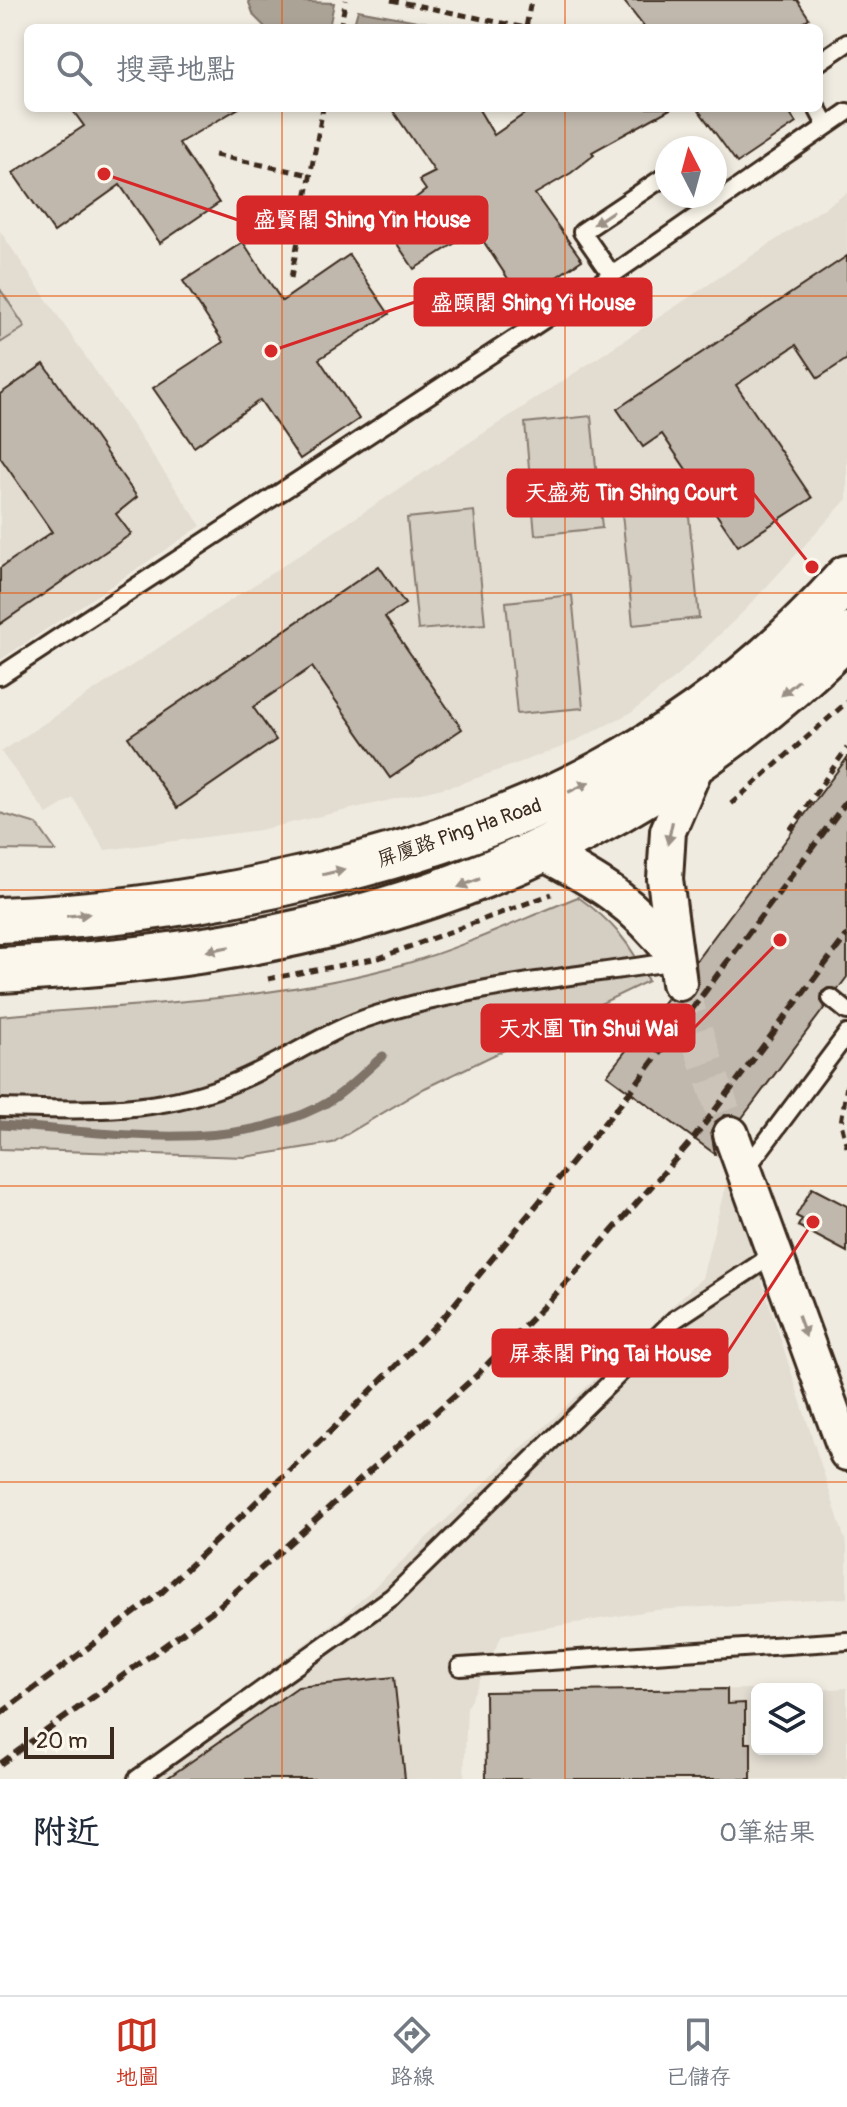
<!DOCTYPE html>
<html lang="zh-TW">
<meta charset="utf-8">
<style>
:root{--surface:#fff;--page:#f6f6f7;--text:#1f2937;--muted:#747a83;--line:#e0e1e3;--accent:#c8321e}
body{margin:0;font-family:Pangolin,"LXGW WenKai TC",sans-serif;background:var(--page);color:var(--text)}
.controls{position:absolute;right:24px;bottom:24px;display:grid;overflow:hidden;border-radius:12px;box-shadow:0 4px 12px #0003}
.controls button{width:72px;height:72px;display:grid;place-items:center;padding:0;border:0;border-bottom:2px solid var(--line);background:var(--surface);color:var(--text);font:40px sans-serif}
.compass{position:absolute;left:655px;top:136px;width:72px;height:72px;border-radius:50%;background:var(--surface);box-shadow:0 4px 12px #0003;rotate:354deg}
.scale{position:absolute;left:24px;bottom:20px;width:90px;box-sizing:border-box;padding-left:8px;border:4px solid #3b2a1e;border-top:0;font-size:22px;line-height:28px;white-space:nowrap;color:#3b2a1e;-webkit-text-stroke:6px #fbf7ec;paint-order:stroke}
.list{margin:0;padding:0;list-style:none}
h2{display:flex;justify-content:space-between;align-items:center;height:104px;margin:0;padding:0 32px;font-size:34px}
h2 small{font-size:26px;font-weight:400;color:var(--muted)}
.icon{flex:none;width:44px;height:44px;fill:none;stroke:currentColor;stroke-width:2;stroke-linecap:round;stroke-linejoin:round}
.map{position:relative;flex:none;width:847px;height:1779px;overflow:hidden}
.search{position:absolute;background:var(--surface);box-shadow:0 4px 12px #0003;left:24px;right:24px;top:24px;height:88px;display:flex;align-items:center;gap:20px;box-sizing:border-box;padding:0 28px;border-radius:12px;color:var(--muted);font-size:30px}
.sheet{height:216px;background:var(--surface)}
nav{display:flex;justify-content:space-around;align-items:center;box-sizing:border-box;height:112px;border-top:2px solid var(--line);background:var(--surface);font-size:22px;color:var(--muted)}
nav a{display:grid;justify-items:center;gap:4px}
nav .on{color:var(--accent)}
.map>svg:first-child{display:block}
.built{fill:#e2dcd1}
.green{fill:#d5cec3;stroke:#887c70;stroke-width:2}
.water{fill:#aca397;stroke:#7f7367;stroke-width:2}
.lines{fill:none;stroke-linecap:round;stroke-linejoin:round}
.stream{stroke:#7f7367;stroke-width:9}
.building{fill:#c0b8ad;stroke:#3b2a1e;stroke-width:2}
.minor-tunnel{stroke:#ccc4b9;stroke-width:34;stroke-dasharray:34 17;stroke-linecap:butt}
.service-casing{stroke:#3b2a1e;stroke-width:22}
.minor-casing{stroke:#3b2a1e;stroke-width:40}
.secondary-casing{stroke:#3b2a1e;stroke-width:50}
.path{stroke:#3b2a1e;stroke-width:5;stroke-dasharray:8 6;stroke-linecap:butt}
.service{stroke:#fbf7ec;stroke-width:16}
.minor{stroke:#fbf7ec;stroke-width:34}
.secondary{stroke:#fbf7ec;stroke-width:44}
.rail{stroke:#3b2a1e;stroke-width:6;stroke-dasharray:12 6;stroke-linecap:butt}
.oneway{fill:#9b9085}
.grid{fill:none;stroke:#e8590c;stroke-width:2;stroke-opacity:0.55}
.labels{text-anchor:middle;stroke-width:6;stroke-linejoin:round;paint-order:stroke}
.street-label{font-size:20px;fill:#3b2a1e;stroke:#fbf7ec}
.leader{fill:none;stroke:#d62828;stroke-width:3}
.callout-dot{fill:#d62828;stroke:#fbf7ec;stroke-width:3}
.callout{fill:#d62828;stroke:#d62828;stroke-width:3}
.callout-label{font-size:22px;text-anchor:middle;font-weight:bold;fill:#fff}
</style>
<div class="map">
<svg width="847" height="1779" viewBox="0 0 847 1779">
<rect width="100%" height="100%" fill="#f0ebe0"/>
<filter id="ink" filterUnits="userSpaceOnUse"><feTurbulence type="fractalNoise" baseFrequency=".0125" numOctaves="2"/><feDisplacementMap in="SourceGraphic" scale="16" xChannelSelector="R" yChannelSelector="G"/><feConvolveMatrix kernelMatrix="1 2 1 2 8 2 1 2 1" color-interpolation-filters="sRGB"/></filter>
<g filter="url(#ink)">
<!-- built -->
<g class="built">
<polygon points="847,193 847,499 746,609 674,679 632,712 565,746 460,784 260,830 105,850 73,798 47,814 1,752"/>
<polygon points="0,231 201,526 0,660"/>
<polygon points="728,1175 847,1546 847,1598 655,1610 502,1635 467,1707 464,1779 122,1779 349,1611 702,1278"/>
<polygon points="847,1688 847,1779 486,1779 485,1692 757,1689 757,1749 817,1749 817,1690"/>
</g>
<!-- green -->
<g class="green">
<polygon points="0,289 25,327 0,343"/>
<polygon points="591,416 602,528 535,535 525,423"/>
<polygon points="688,506 699,618 633,625 622,513"/>
<polygon points="474,511 485,624 418,630 407,518"/>
<polygon points="572,595 583,708 517,714 506,602"/>
<polygon points="0,813 37,824 56,851 0,850"/>
<path d="M578,897C612,921 631,943 648,981L425,1088L332,1143L245,1157L0,1149V1016C136,1004 277,1001 408,963C466,946 522,919 578,897Z"/>
</g>
<!-- water -->
<g class="water">
<polygon points="248,0 334,3 329,28 266,28 254,16"/>
<polygon points="358,10 439,25 353,28"/>
</g>
<g class="lines">
<!-- stream -->
<path class="stream" d="M0,1125C103,1131 225,1155 321,1106C343,1095 364,1072 383,1056"/>
</g>
<!-- building -->
<g class="building">
<polygon points="623,0 797,0 809,18 796,28 645,28"/>
<polygon points="71,108 239,108 179,143 219,203 160,243 120,185 54,232 13,173 84,126"/>
<polygon points="391,108 478,108 494,135 533,108 672,108 592,152 594,155 571,173 535,194 582,260 522,300 476,230 414,269 383,223 426,190 419,180 435,172"/>
<polygon points="697,108 786,108 796,123 737,163"/>
<polygon points="243,242 282,301 349,255 389,314 319,359 359,419 300,459 260,400 194,447 153,388 223,342 183,281"/>
<polygon points="847,256 847,359 818,378 796,345 736,385 812,498 738,546 662,434 643,447 617,409"/>
<polygon points="44,364 137,497 116,514 131,534 0,624 0,568 52,532 0,457 0,394"/>
<polygon points="379,566 405,604 385,617 462,729 390,778 312,667 253,707 276,740 177,808 128,737"/>
<polygon points="847,758 847,977 838,989 828,988 822,992 821,1001 825,1007 742,1118 725,1115 715,1122 711,1131 715,1154 607,1075 667,998 682,1003 697,991 696,961"/>
<polygon points="812,1188 847,1206 847,1252 798,1226 802,1219 796,1216"/>
<polygon points="394,1677 405,1779 166,1779 298,1687"/>
<polygon points="727,1689 727,1704 745,1703 745,1743 751,1743 751,1779 486,1779 485,1692"/>
</g>
<g class="lines">
<!-- minor-tunnel -->
<polyline class="minor-tunnel" points="679,983 731,1134"/>
<defs>
<g id="service">
<polyline points="819,62 847,43"/>
<polyline points="817,108 826,125"/>
<polyline points="612,275 582,232 667,175"/>
<polyline points="0,676 612,275 847,112"/>
<polyline points="831,998 847,1011"/>
<path d="M0,1108C80,1110 151,1115 228,1085C279,1066 323,1031 376,1015C472,985 576,977 675,961"/>
<polyline points="745,1170 847,1034"/>
<polyline points="460,1667 847,1641"/>
<polyline points="137,1779 392,1597 674,1320 776,1253"/>
</g>
<g id="minor">
<path d="M541,852C597,881 635,903 673,954"/>
<polyline points="679,983 665,879 668,831 698,761"/>
<polyline points="731,1134 847,1453"/>
</g>
<g id="secondary">
<path d="M0,920C103,916 205,902 306,878C521,829 698,747 847,578"/>
<path d="M0,970C332,954 605,873 847,635"/>
</g>
</defs>
<!-- service casing -->
<use href="#service" class="service-casing"/>
<!-- minor casing -->
<use href="#minor" class="minor-casing"/>
<!-- secondary casing -->
<use href="#secondary" class="secondary-casing"/>
<!-- path -->
<g class="path">
<polyline points="391,0 526,28 531,0"/>
<polyline points="340,28 346,0"/>
<polyline points="511,111 512,108"/>
<polyline points="215,155 310,175"/>
<polyline points="291,278 323,108"/>
<polyline points="731,804 847,702"/>
<polyline points="790,830 847,748"/>
<polyline points="268,979 379,958 552,894"/>
<polyline points="847,1085 841,1123 847,1147"/>
</g>
<!-- service -->
<use href="#service" class="service"/>
<!-- minor -->
<use href="#minor" class="minor"/>
<!-- secondary -->
<use href="#secondary" class="secondary"/>
<!-- rail -->
<g class="rail">
<polyline points="0,1714 162,1592 337,1425 444,1317 631,1091 847,801"/>
<polyline points="0,1764 217,1608 476,1376 568,1281 694,1138 847,935"/>
</g>
</g>
<!-- one-way arrows -->
<defs><path id="oneway-solid" d="M-6-.8H1V-3.2L6.5 0L1 3.2V.8H-6Z" transform="scale(2)"/></defs>
<g class="oneway">
<use href="#oneway-solid" transform="translate(603 218) rotate(146)"/>
<use href="#oneway-solid" transform="translate(790 688) rotate(139)"/>
<use href="#oneway-solid" transform="translate(579 787) rotate(-26)"/>
<use href="#oneway-solid" transform="translate(670 833) rotate(102)"/>
<use href="#oneway-solid" transform="translate(334 872) rotate(-13)"/>
<use href="#oneway-solid" transform="translate(469 883) rotate(159)"/>
<use href="#oneway-solid" transform="translate(78 915) rotate(-5)"/>
<use href="#oneway-solid" transform="translate(218 949) rotate(169)"/>
<use href="#oneway-solid" transform="translate(802 1326) rotate(70)"/>
</g>
</g>
<!-- grid -->
<path class="grid" d="M282,0V28M565,0V28M282,108V1779M565,108V1779M0,296H847M0,593H847M0,890H847M0,1186H847M0,1482H847"/>
<g class="labels">
<!-- street labels -->
<g class="street-label">
<text transform="translate(459 832) rotate(-19)" y="7">屏廈路 Ping Ha Road</text>
</g>
</g>
<!-- callouts -->
<path class="leader" d="M104 174L238 220M271 351L415 302M812 567L753 493M780 940L694 1028M813 1222L727 1353"/>
<g class="callout-dot">
<circle cx="104" cy="174" r="8"/>
<circle cx="271" cy="351" r="8"/>
<circle cx="812" cy="567" r="8"/>
<circle cx="780" cy="940" r="8"/>
<circle cx="813" cy="1222" r="8"/>
</g>
<g class="callout">
<rect x="238" y="197" width="249" height="46" rx="8"/>
<rect x="415" y="279" width="236" height="46" rx="8"/>
<rect x="508" y="470" width="245" height="46" rx="8"/>
<rect x="482" y="1005" width="212" height="46" rx="8"/>
<rect x="493" y="1330" width="234" height="46" rx="8"/>
</g>
<g class="callout-label">
<text x="362" y="227">盛賢閣 Shing Yin House</text>
<text x="533" y="310">盛頤閣 Shing Yi House</text>
<text x="631" y="500">天盛苑 Tin Shing Court</text>
<text x="588" y="1036">天水圍 Tin Shui Wai</text>
<text x="610" y="1361">屏泰閣 Ping Tai House</text>
</g>
</svg>
<div class="controls">
<button><svg class="icon" aria-label="layers" viewBox="0 0 24 24"><path d="M12 4l9 5-9 5-9-5zM3 14l9 5 9-5"/></svg></button>
</div>
<svg class="compass" viewBox="-18 -18 36 36"><path d="M0-13l5 13h-10z" fill="#e53935"/><path d="M0 13l5-13h-10z" fill="#747a83"/></svg>
<div class="scale">20 m</div>
<div class="search"><svg class="icon" aria-label="search" viewBox="0 0 24 24"><circle cx="10" cy="10" r="6"/><path d="M15 15l6 6"/></svg>搜尋地點</div>
</div>
<section class="sheet">
<h2>附近<small>0筆結果</small></h2>
<ul class="list">
</ul>
</section>
<nav>
<a class="on"><svg class="icon" aria-label="map" viewBox="0 0 24 24"><path d="M3 6l6-2 6 2 6-2v14l-6 2-6-2-6 2zM9 4v14M15 6v14"/></svg>地圖</a>
<a><svg class="icon" aria-label="directions" viewBox="0 0 24 24"><path d="M12 3l9 9-9 9-9-9zM9 14v-3h6M13 9l2 2-2 2"/></svg>路線</a>
<a><svg class="icon" aria-label="saved" viewBox="0 0 24 24"><path d="M7 4h10v16l-5-4-5 4z"/></svg>已儲存</a>
</nav>
